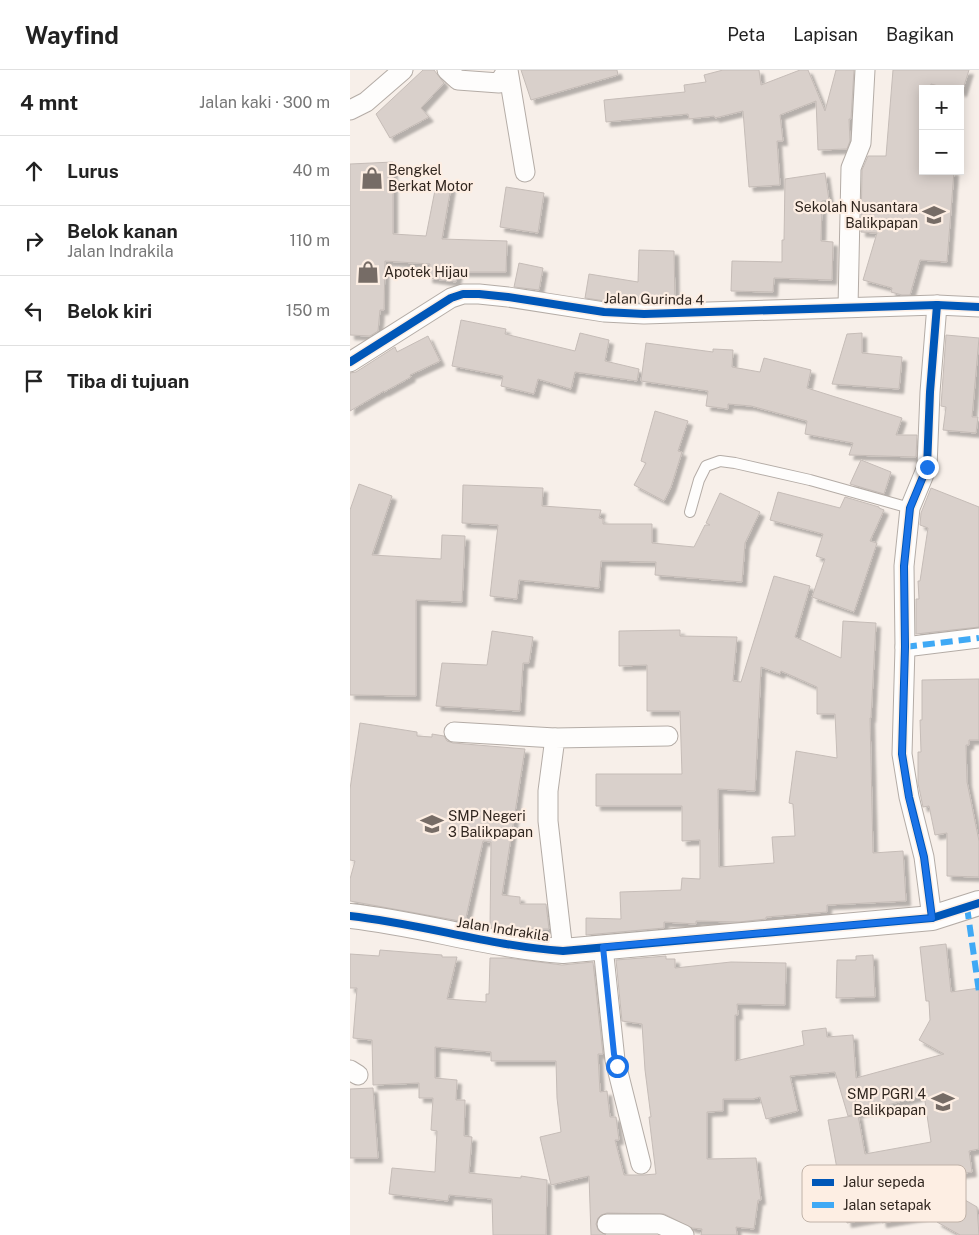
<!DOCTYPE html>
<html lang="id">
<meta charset="utf-8">
<style>
:root{--surface:#fff;--page:#f2f2f2;--text:#222;--muted:#767676;--line:#e0e0e0}
body{margin:0;font-family:"Public Sans",sans-serif;background:var(--page);color:var(--text)}
.controls{position:absolute;right:15px;top:15px;display:grid;overflow:hidden;border-radius:0px;box-shadow:0 2px 12px #0003}
.controls button{width:45px;height:45px;display:grid;place-items:center;padding:0;border:0;border-bottom:1px solid var(--line);background:var(--surface);color:var(--text);font:25px sans-serif}
.stop{position:absolute;width:15px;height:15px;margin:-11px;border:4px solid #1a73e8;border-radius:50%;background:#fff}
.stop.end{background:#1a73e8;border-color:#fff;box-shadow:0 1px 5px #0008}
.list{margin:0;padding:0;list-style:none}
h2{display:flex;justify-content:space-between;align-items:center;height:65px;margin:0;padding:0 20px;font-size:21px}
h2 small{font-size:16px;font-weight:400;color:var(--muted)}
.list li{display:grid;grid-template-columns:32px 1fr auto;gap:15px;align-items:center;box-sizing:border-box;height:70px;padding:0 20px;border-top:1px solid var(--line)}
.list b{display:block;font-size:19px;white-space:nowrap}
.list p{margin:0;font-size:16px;white-space:nowrap;color:var(--muted)}
.list em{font-size:16px;font-style:normal;color:var(--muted)}
.icon{flex:none;width:28px;height:28px;fill:none;stroke:currentColor;stroke-width:2;stroke-linecap:round;stroke-linejoin:round}
.map{position:relative;flex:none;width:629px;height:1165px;overflow:hidden}
header{display:flex;align-items:center;gap:30px;box-sizing:border-box;height:70px;padding:0 25px;background:var(--surface);border-bottom:1px solid var(--line)}
header strong{font-size:24px}
nav{display:flex;gap:28px;margin-inline-start:auto;font-size:18px}
main{display:flex}
aside{flex:1;background:var(--surface)}
.map>svg:first-child{display:block}
.building{fill:#d9d0cb;stroke:#c5bcb7;fill-rule:evenodd;filter:url(#shadow)}
.lines{fill:none;stroke-linecap:round;stroke-linejoin:round}
.service-casing{stroke:#b4aca6;stroke-width:12}
.minor-casing{stroke:#b4aca6;stroke-width:21}
.tertiary-casing{stroke:#b4aca6;stroke-width:26}
.service{stroke:#fefdfc;stroke-width:10}
.minor{stroke:#fefdfc;stroke-width:19}
.tertiary{stroke:#fefdfc;stroke-width:24}
.quiet{stroke:#3fa9f5;stroke-width:6;stroke-dasharray:12 6;stroke-linecap:butt}
.cycleway-casing{stroke:#fdeee3;stroke-width:11}
.cycleway{stroke:#0057b8;stroke-width:8}
.route{stroke:#1a73e8;stroke-width:6}
.labels{text-anchor:middle;stroke-width:4.5;stroke-linejoin:round;paint-order:stroke}
.poi-label{font-size:14px;fill:#30261f;stroke:#fdeee3;text-anchor:start}
.street-label{font-size:14px;fill:#30261f;stroke:#fdeee3}
.key{fill:#fdeee3;stroke:#c0b2a8;stroke-width:1}
.key-label{font-size:14px;fill:#30261f}
</style>
<header>
<strong>Wayfind</strong>
<nav><a>Peta</a><a>Lapisan</a><a>Bagikan</a></nav>
</header>
<main>
<aside>
<h2>4 mnt<small>Jalan kaki · 300 m</small></h2>
<ul class="list">
<li><svg class="icon" aria-label="ahead" viewBox="0 0 24 24"><path d="M12 20V5M6 11l6-6 6 6"/></svg><div><b>Lurus</b></div><em>40 m</em></li>
<li><svg class="icon" aria-label="right" viewBox="0 0 24 24"><path d="M7 20v-9h11M14 6l5 5-5 5"/></svg><div><b>Belok kanan</b><p>Jalan Indrakila</p></div><em>110 m</em></li>
<li><svg class="icon" aria-label="left" viewBox="0 0 24 24"><path d="M17 20v-9H6M10 6l-5 5 5 5"/></svg><div><b>Belok kiri</b></div><em>150 m</em></li>
<li><svg class="icon" aria-label="arrive" viewBox="0 0 24 24"><path d="M6 21V4h12l-3 4 3 4H6"/></svg><div><b>Tiba di tujuan</b></div></li>
</ul>
</aside>
<div class="map">
<svg width="629" height="1165" viewBox="0 0 629 1165">
<defs>
<filter id="shadow"><feDropShadow dx="4.5" dy="4.5" stdDeviation="1" flood-color="#0004"/></filter>
</defs>
<rect width="100%" height="100%" fill="#f7efe9"/>
<!-- building -->
<g class="building">
<polygon points="73,0 84,0 94,13 71,38 79,47 40,68 26,44"/>
<polygon points="171,0 267,0 268,5 181,30"/>
<polygon points="373,0 409,0 411,15 450,0 458,0 475,41 486,0 504,0 501,49 499,49 500,71 497,79 468,80 466,31 430,45 433,71 427,71 430,115 399,117 393,41 365,48 364,46 339,49 338,44 256,52 254,30 335,22 334,15 356,12 354,5"/>
<polygon points="543,0 619,0 612,22 610,22 610,19 599,19 581,14 580,19 573,19 573,101 604,101 597,192 570,190 560,225 552,225 541,222 542,218 513,210 527,163 511,162 512,100 518,86 536,86"/>
<polygon points="43,92 43,164 76,166 86,115 101,117 92,169 157,171 156,202 108,202 106,212 78,208 80,194 35,191 34,240 30,240 28,261 20,266 0,265 0,94"/>
<polygon points="475,103 479,130 472,131 471,171 483,172 482,210 424,208 423,222 381,221 382,191 432,192 432,170 434,170 435,109"/>
<polygon points="156,117 194,123 188,163 150,157"/>
<polygon points="289,180 324,181 325,232 294,233 255,231 235,228 239,204 288,212"/>
<polygon points="169,193 193,198 189,220 164,217"/>
<polygon points="111,250 156,259 155,264 225,281 230,263 259,270 255,291 289,299 287,311 225,302 221,319 188,309 184,324 151,316 153,306 102,296"/>
<polygon points="512,263 512,283 552,287 549,319 482,314 497,264"/>
<polygon points="596,265 629,268 622,347 628,347 626,363 593,360 596,337 591,336"/>
<polygon points="78,266 90,291 60,305 61,307 34,322 34,321 0,341 0,303 6,302 45,277 47,282"/>
<polygon points="296,273 363,282 363,279 383,280 382,297 410,302 414,288 461,300 457,318 552,348 546,365 567,365 566,387 499,385 503,373 455,364 457,351 401,336 378,334 378,339 356,336 358,321 291,311"/>
<polygon points="305,341 338,351 328,381 332,382 321,417 314,431 284,415 296,393 291,391"/>
<polygon points="511,390 541,402 534,424 500,414"/>
<polygon points="9,414 42,426 22,485 91,489 92,465 115,466 112,532 66,530 66,626 0,625 0,440"/>
<polygon points="113,415 193,418 192,436 251,440 249,448 253,449 253,454 302,454 302,473 344,477 355,455 360,455 356,453 370,423 410,442 395,473 392,512 305,505 306,492 251,491 249,518 169,510 167,529 140,526 148,455 112,453"/>
<polygon points="581,418 629,437 629,557 566,564 566,529 569,529 568,511 570,511 578,458 570,455 571,443"/>
<polygon points="428,422 490,438 495,427 529,437 529,438 534,440 520,471 527,473 504,542 462,527 475,489 466,486 473,464 420,450"/>
<path d="M424,506L460,516L445,567L491,588L493,551L526,553L521,648H520L523,783L553,781L556,831L477,835V842L416,847V849L389,852L346,851V854L314,852V858L236,865V848L271,849L270,822L331,820L332,808L350,809V770L332,771V736H246V704H332L330,641H297V595L269,596V561L330,560V566L387,567L383,611L391,612ZM411,597L430,604L431,601L467,617V644H485L487,688L446,681L439,733L443,734L445,766L422,767L424,793L369,797L368,719L405,721Z"/>
<polygon points="142,561 183,567 179,593 173,593 170,641 86,636 92,593 137,595"/>
<polygon points="629,609 629,670 619,670 619,675 616,675 617,712 629,771 629,807 597,806 597,763 585,765 579,736 573,737 568,713 568,682 571,682 570,650 572,650 572,610"/>
<polygon points="10,653 67,662 67,666 82,667 82,664 94,666 97,671 103,673 175,679 152,825 170,827 170,834 196,834 199,859 152,859 140,857 141,772 133,771 115,852 0,831 0,809 5,791 0,790 0,719"/>
<polygon points="596,874 601,922 629,918 629,1079 619,1081 622,1102 566,1110 573,1146 532,1153 531,1147 497,1153 478,1050 508,1045 515,1084 581,1072 574,1025 498,1046 485,1002 440,1006 448,1041 416,1049 410,1027 403,1029 373,1029 373,1041 357,1042 357,1089 406,1088 411,1130 408,1130 404,1159 386,1157 387,1165 351,1165 352,1159 342,1158 314,1144 257,1143 251,1145 248,1148 246,1154 248,1160 256,1165 241,1165 239,1106 201,1115 190,1067 211,1062 207,1028 206,991 141,991 141,982 85,977 85,1008 107,1010 106,1030 115,1030 114,1066 122,1067 119,1103 171,1108 171,1106 197,1110 196,1165 143,1165 142,1129 99,1125 98,1131 39,1124 42,1098 85,1102 87,1061 81,1060 83,1028 69,1028 69,1013 23,1015 22,970 3,968 7,918 0,918 0,884 29,886 30,880 92,885 92,887 107,887 97,929 136,932 136,924 139,924 140,888 157,888 212,895 243,892 253,984 248,984 250,1022 257,1021 260,1047 266,1047 269,1070 265,1070 274,1105 293,1105 306,1104 299,1047 301,1047 295,1000 292,954 272,951 266,890 316,886 316,889 325,889 325,898 381,892 436,893 435,935 387,934 388,945 385,945 385,991 454,975 452,961 476,958 477,967 503,965 506,1008 594,984 569,970 580,950 579,931 576,931 570,877"/>
<polygon points="523,885 525,927 486,928 487,890 506,890 506,886"/>
<polygon points="23,1018 28,1088 0,1088 0,1019"/>
<polygon points="603,1123 627,1137 629,1165 610,1165 587,1152"/>
</g>
<g class="lines">
<defs>
<polyline id="service" points="340,442 349,410 356,396 370,391 385,393 460,410 560,438"/>
<g id="minor">
<polyline points="97,0 108,10 149,13 157,0"/>
<polyline points="158,0 175,102"/>
<polyline points="0,40 16,32 53,0"/>
<polyline points="498,237 501,98 511,73 515,0"/>
<polyline points="0,292 101,228 113,224 129,224 158,227 254,242 294,244 587,235 629,237"/>
<polyline points="555,577 629,568"/>
<polyline points="104,662 205,668"/>
<polyline points="582,848 574,787 559,727 552,684 555,577 554,496 560,438 577,397 580,322 587,235"/>
<polyline points="253,877 265,990 291,1094"/>
<polyline points="213,881 198,751 198,721 205,668 318,666"/>
<polyline points="0,1000 8,1005"/>
<polyline points="257,1154 310,1154 334,1165"/>
</g>
<path id="tertiary" d="M0,846C72,854 141,876 213,881L582,848L629,833"/>
</defs>
<!-- service casing -->
<use href="#service" class="service-casing"/>
<!-- minor casing -->
<use href="#minor" class="minor-casing"/>
<!-- tertiary casing -->
<use href="#tertiary" class="tertiary-casing"/>
<!-- service -->
<use href="#service" class="service"/>
<!-- minor -->
<use href="#minor" class="minor"/>
<!-- tertiary -->
<use href="#tertiary" class="tertiary"/>
<!-- quiet -->
<g class="quiet">
<polyline points="555,577 629,568"/>
<polyline points="617,837 629,922"/>
</g>
<defs>
<g id="cycleway">
<polyline points="0,292 101,228 113,224 129,224 158,227 254,242 294,244 587,235 629,237"/>
<path d="M0,846C72,854 141,876 213,881L582,848L629,833"/>
<polyline points="582,848 574,787 559,727 552,684 555,577 554,496 560,438 577,397 580,322 587,235"/>
</g>
</defs>
<!-- cycleway casing -->
<use href="#cycleway" class="cycleway-casing"/>
<!-- cycleway -->
<use href="#cycleway" class="cycleway"/>
</g>
<g class="lines">
<!-- route -->
<polyline class="route" points="267,996 264,984 253,877 582,848 574,787 559,728 552,684 555,577 554,496 560,438 577,397"/>
</g>
<!-- icons -->
<defs>
<symbol id="shop-bare" viewBox="-9 -9 18 18"><path d="M-5-2.5h2.3a2.7 3.5 0 0 1 5.4 0H5L5.5 6h-11ZM-1.5-2.5h3a1.5 2.3 0 0 0-3 0Z" fill="#766c66" stroke="#fdeee3" stroke-width="2.5" paint-order="stroke"/></symbol>
<symbol id="school-bare" viewBox="-9 -9 18 18"><path d="M0-5L7-2L0 1L-7-2ZM-4 1L0 2.5L4 1V4Q0 6-4 4Z" fill="#766c66" stroke="#fdeee3" stroke-width="2.5" paint-order="stroke"/></symbol>
</defs>
<g fill-rule="evenodd">
<use href="#shop-bare" x="6" y="92" width="32" height="32"/>
<use href="#school-bare" x="568" y="129" width="32" height="32"/>
<use href="#shop-bare" x="2" y="186" width="32" height="32"/>
<use href="#school-bare" x="66" y="738" width="32" height="32"/>
<use href="#school-bare" x="577" y="1016" width="32" height="32"/>
</g>
<g class="labels">
<!-- poi labels -->
<g class="poi-label">
<text x="38" y="105">Bengkel<tspan x="38" dy="16">Berkat Motor</tspan></text>
<text x="568" y="142" text-anchor="end">Sekolah Nusantara<tspan x="568" dy="16">Balikpapan</tspan></text>
<text x="34" y="207">Apotek Hijau</text>
<text x="98" y="751">SMP Negeri<tspan x="98" dy="16">3 Balikpapan</tspan></text>
<text x="576" y="1029" text-anchor="end">SMP PGRI 4<tspan x="576" dy="16">Balikpapan</tspan></text>
</g>
<!-- street labels -->
<g class="street-label">
<text transform="translate(304 229) rotate(1)" y="5">Jalan Gurinda 4</text>
<text transform="translate(153 859) rotate(9)" y="5">Jalan Indrakila</text>
</g>
</g>
<!-- legend -->
<rect x="452" y="1095" width="164" height="57" rx="8" class="key"/>
<rect x="462" y="1109" width="22" height="7" fill="#0057b8"/>
<rect x="462" y="1132" width="22" height="6" fill="#3fa9f5"/>
<g class="key-label">
<text x="493" y="1117">Jalur sepeda</text>
<text x="493" y="1140">Jalan setapak</text>
</g>
</svg>
<div class="controls">
<button>+</button>
<button>−</button>
</div>
<div class="stop" style="left:267px;top:996px"></div>
<div class="stop end" style="left:577px;top:397px"></div>
</div>
</main>
